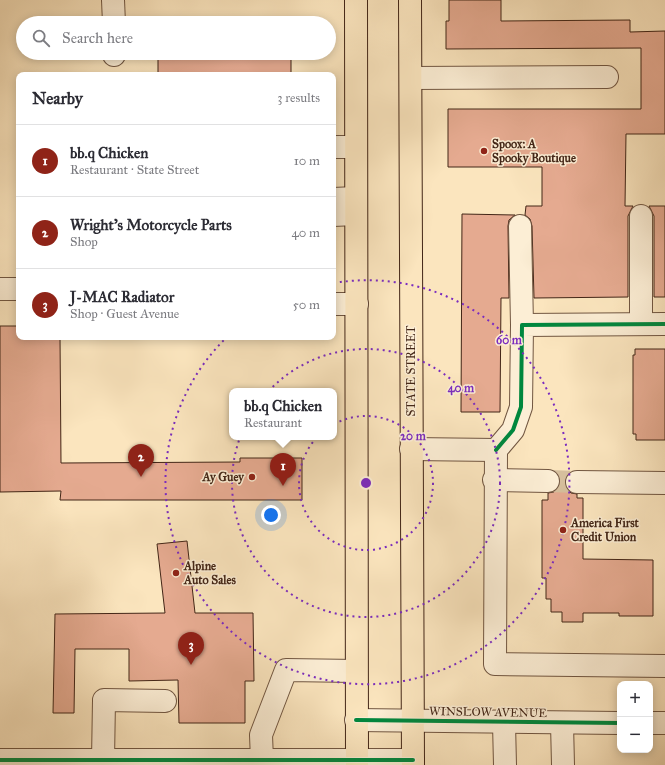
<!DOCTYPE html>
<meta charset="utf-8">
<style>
:root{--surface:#fff;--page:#f7f7f7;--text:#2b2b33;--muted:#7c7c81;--line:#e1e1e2;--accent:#8f2418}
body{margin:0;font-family:"IM FELL Great Primer",serif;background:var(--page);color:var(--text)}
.controls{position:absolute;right:12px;bottom:12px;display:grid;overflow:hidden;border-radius:8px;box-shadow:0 2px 10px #0003}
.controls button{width:36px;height:36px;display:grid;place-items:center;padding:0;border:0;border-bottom:1px solid var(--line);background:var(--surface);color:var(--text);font:20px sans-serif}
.you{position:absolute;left:271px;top:515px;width:14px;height:14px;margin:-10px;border:3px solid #fff;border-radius:50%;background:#1a73e8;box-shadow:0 0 0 6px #1a73e833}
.badge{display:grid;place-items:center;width:26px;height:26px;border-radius:50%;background:var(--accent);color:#fff;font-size:13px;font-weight:700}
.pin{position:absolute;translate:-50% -33px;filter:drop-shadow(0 1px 2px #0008)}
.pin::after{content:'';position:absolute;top:21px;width:14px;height:12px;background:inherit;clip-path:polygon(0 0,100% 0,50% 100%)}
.popup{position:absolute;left:229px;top:388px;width:108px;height:52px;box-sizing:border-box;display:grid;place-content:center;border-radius:8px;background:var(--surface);filter:drop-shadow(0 1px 3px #0005);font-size:13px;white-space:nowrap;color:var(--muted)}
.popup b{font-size:15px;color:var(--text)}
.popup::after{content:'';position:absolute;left:50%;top:100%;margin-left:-8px;border:8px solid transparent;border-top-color:var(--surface)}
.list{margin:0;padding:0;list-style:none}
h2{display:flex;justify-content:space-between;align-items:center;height:52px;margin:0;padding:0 16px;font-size:17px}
h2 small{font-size:13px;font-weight:400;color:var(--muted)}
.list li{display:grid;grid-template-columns:26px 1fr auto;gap:12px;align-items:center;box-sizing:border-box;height:72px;padding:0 16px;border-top:1px solid var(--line)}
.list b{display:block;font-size:15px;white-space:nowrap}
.list p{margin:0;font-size:13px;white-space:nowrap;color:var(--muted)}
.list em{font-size:13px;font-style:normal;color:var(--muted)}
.icon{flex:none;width:22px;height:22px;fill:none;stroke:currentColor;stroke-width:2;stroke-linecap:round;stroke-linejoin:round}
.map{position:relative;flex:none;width:665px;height:765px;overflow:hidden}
.search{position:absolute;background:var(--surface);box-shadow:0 2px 10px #0003;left:16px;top:16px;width:320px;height:44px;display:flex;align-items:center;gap:10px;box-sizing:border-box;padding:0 14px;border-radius:22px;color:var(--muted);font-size:15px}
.panel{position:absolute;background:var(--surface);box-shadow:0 2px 10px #0003;left:16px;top:72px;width:320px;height:268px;border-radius:8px}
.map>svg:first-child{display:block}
.building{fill:#e5aa90;stroke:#432617}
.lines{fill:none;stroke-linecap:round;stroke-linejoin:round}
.minor-tunnel{stroke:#d6bf9d;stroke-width:22;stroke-dasharray:22 11;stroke-linecap:butt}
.minor-casing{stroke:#715641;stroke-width:24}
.major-casing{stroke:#432617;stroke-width:24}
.minor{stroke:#fceed5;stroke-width:22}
.major{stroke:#fbe5be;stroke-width:22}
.cycleway-casing{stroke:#fceed5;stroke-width:6}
.cycleway{stroke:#00873e;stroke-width:4}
.ring{fill:none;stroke:#7b2cbf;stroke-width:2;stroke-dasharray:2 4}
.poi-dot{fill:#8f2418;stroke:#fceed5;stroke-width:1.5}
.labels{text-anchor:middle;stroke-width:3;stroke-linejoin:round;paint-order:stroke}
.poi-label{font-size:12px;font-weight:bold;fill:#432617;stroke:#fceed5;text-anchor:start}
.street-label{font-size:12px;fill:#432617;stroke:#fceed5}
.centre{fill:#7b2cbf;stroke:#fceed5;stroke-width:2}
.ring-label{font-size:12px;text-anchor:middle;font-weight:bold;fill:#7b2cbf;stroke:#fceed5;stroke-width:3;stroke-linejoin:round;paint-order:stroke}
</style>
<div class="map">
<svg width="665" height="765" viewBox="0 0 665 765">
<rect width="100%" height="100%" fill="#fbe5be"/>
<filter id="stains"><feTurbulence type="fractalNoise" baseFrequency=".005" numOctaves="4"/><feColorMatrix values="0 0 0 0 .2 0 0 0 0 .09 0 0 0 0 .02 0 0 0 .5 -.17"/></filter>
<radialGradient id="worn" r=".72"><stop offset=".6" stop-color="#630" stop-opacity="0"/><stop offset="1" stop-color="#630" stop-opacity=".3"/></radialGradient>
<!-- building -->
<g class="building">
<polygon points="449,0 501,0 501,21 630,20 630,32 665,31 665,134 626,134 625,206 633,206 628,216 628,297 534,298 532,226 530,219 525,215 526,206 542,206 542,167 448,167 448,109 641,109 641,48 446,49 446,21 449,21"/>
<rect x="158" y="53" width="133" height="22"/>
<polygon points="649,206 665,206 665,297 654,297 654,216"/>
<polygon points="462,214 515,215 509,220 508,226 509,298 501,298 500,412 461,412"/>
<polygon points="0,326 19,326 19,337 60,337 61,463 240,462 240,458 302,458 302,500 60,500 61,491 0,492"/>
<polygon points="635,349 665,349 665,440 636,440 636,434 633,434 633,355 635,355"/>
<polygon points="557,473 569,473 565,481 566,488 571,493 577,494 577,498 583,498 583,559 653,560 653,616 619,616 619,613 583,613 583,622 562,622 562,612 551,612 551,599 546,599 546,578 542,578 542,500 548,500 548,493 554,492 559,487 560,481"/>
<polygon points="187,541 195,613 253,613 254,681 245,681 245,723 179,723 178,680 129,681 129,649 75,649 74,713 53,713 55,614 165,613 157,544"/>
</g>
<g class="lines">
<!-- minor-tunnel -->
<polyline class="minor-tunnel" points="548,481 577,482"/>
<defs>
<g id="minor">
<polyline points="113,0 114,23"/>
<polyline points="114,53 114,55"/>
<polyline points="411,78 607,77"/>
<polyline points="333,147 356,147"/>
<polyline points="333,199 356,198"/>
<polyline points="333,215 356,214"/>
<polyline points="641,216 641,324"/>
<polyline points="520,226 522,325"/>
<polyline points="0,289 19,289"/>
<polyline points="333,304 357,304"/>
<polyline points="411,449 496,450"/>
<polyline points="496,450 495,664 665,666"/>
<polyline points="496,450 513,430 521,407 522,325 665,324"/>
<polyline points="494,480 548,481"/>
<polyline points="577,482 665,483"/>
<polyline points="356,720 620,723"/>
<polyline points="504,723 505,765"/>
<polyline points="562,723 563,765"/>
<polyline points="650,723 665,723"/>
<polyline points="0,760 413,760"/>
<polyline points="103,760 104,700 165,701"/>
<polyline points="262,760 261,735 286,670 356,671"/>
</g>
<g id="major">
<polyline points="356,0 357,765"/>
<polyline points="410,0 413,765"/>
</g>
</defs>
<!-- minor casing -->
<use href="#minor" class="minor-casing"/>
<!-- major casing -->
<use href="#major" class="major-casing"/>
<!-- minor -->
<use href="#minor" class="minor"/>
<!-- major -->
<use href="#major" class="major"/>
<defs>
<g id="cycleway">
<polyline points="496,450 513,430 521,407 522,325 665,324"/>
<polyline points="356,720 620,723"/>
<polyline points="0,760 413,760"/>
</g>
</defs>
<!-- cycleway casing -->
<use href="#cycleway" class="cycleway-casing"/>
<!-- cycleway -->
<use href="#cycleway" class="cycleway"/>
</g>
<!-- distance rings -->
<g class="ring">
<circle cx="366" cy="483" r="67"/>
<circle cx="366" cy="483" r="134"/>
<path d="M334 283A202 202 0 1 1 226 338"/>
</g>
<!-- markers -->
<g class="poi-dot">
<circle cx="484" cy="151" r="4"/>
<circle cx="252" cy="477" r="4"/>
<circle cx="563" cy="530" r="4"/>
<circle cx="176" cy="573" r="4"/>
</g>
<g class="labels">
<!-- poi labels -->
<g class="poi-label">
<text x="492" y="148">Spoox: A<tspan x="492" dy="14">Spooky Boutique</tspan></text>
<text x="244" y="481" text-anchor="end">Ay Guey</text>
<text x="571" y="527">America First<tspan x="571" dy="14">Credit Union</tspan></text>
<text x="184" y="570">Alpine<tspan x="184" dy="14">Auto Sales</tspan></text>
</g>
<!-- street labels -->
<g class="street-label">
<text transform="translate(411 371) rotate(-90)" y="4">STATE STREET</text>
<text transform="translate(488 712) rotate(1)" y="4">WINSLOW AVENUE</text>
</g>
</g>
<circle cx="366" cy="483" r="6" class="centre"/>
<g class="ring-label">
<text x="509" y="344">60 m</text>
<text x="461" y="392">40 m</text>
<text x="413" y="440">20 m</text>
</g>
<rect width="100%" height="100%" filter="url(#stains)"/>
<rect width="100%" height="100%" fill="url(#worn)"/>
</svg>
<div class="controls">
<button>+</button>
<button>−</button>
</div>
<div class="you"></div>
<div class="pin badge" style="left:283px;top:486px">1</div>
<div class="popup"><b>bb.q Chicken</b>Restaurant</div>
<div class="pin badge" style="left:141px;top:477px">2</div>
<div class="pin badge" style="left:191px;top:665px">3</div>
<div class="search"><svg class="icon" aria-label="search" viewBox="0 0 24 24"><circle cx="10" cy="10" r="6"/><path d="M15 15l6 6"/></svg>Search here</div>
<section class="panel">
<h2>Nearby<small>3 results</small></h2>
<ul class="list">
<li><span class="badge">1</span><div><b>bb.q Chicken</b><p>Restaurant · State Street</p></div><em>10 m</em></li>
<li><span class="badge">2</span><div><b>Wright's Motorcycle Parts</b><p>Shop</p></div><em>40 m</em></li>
<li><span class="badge">3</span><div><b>J-MAC Radiator</b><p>Shop · Guest Avenue</p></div><em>50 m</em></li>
</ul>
</section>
</div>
